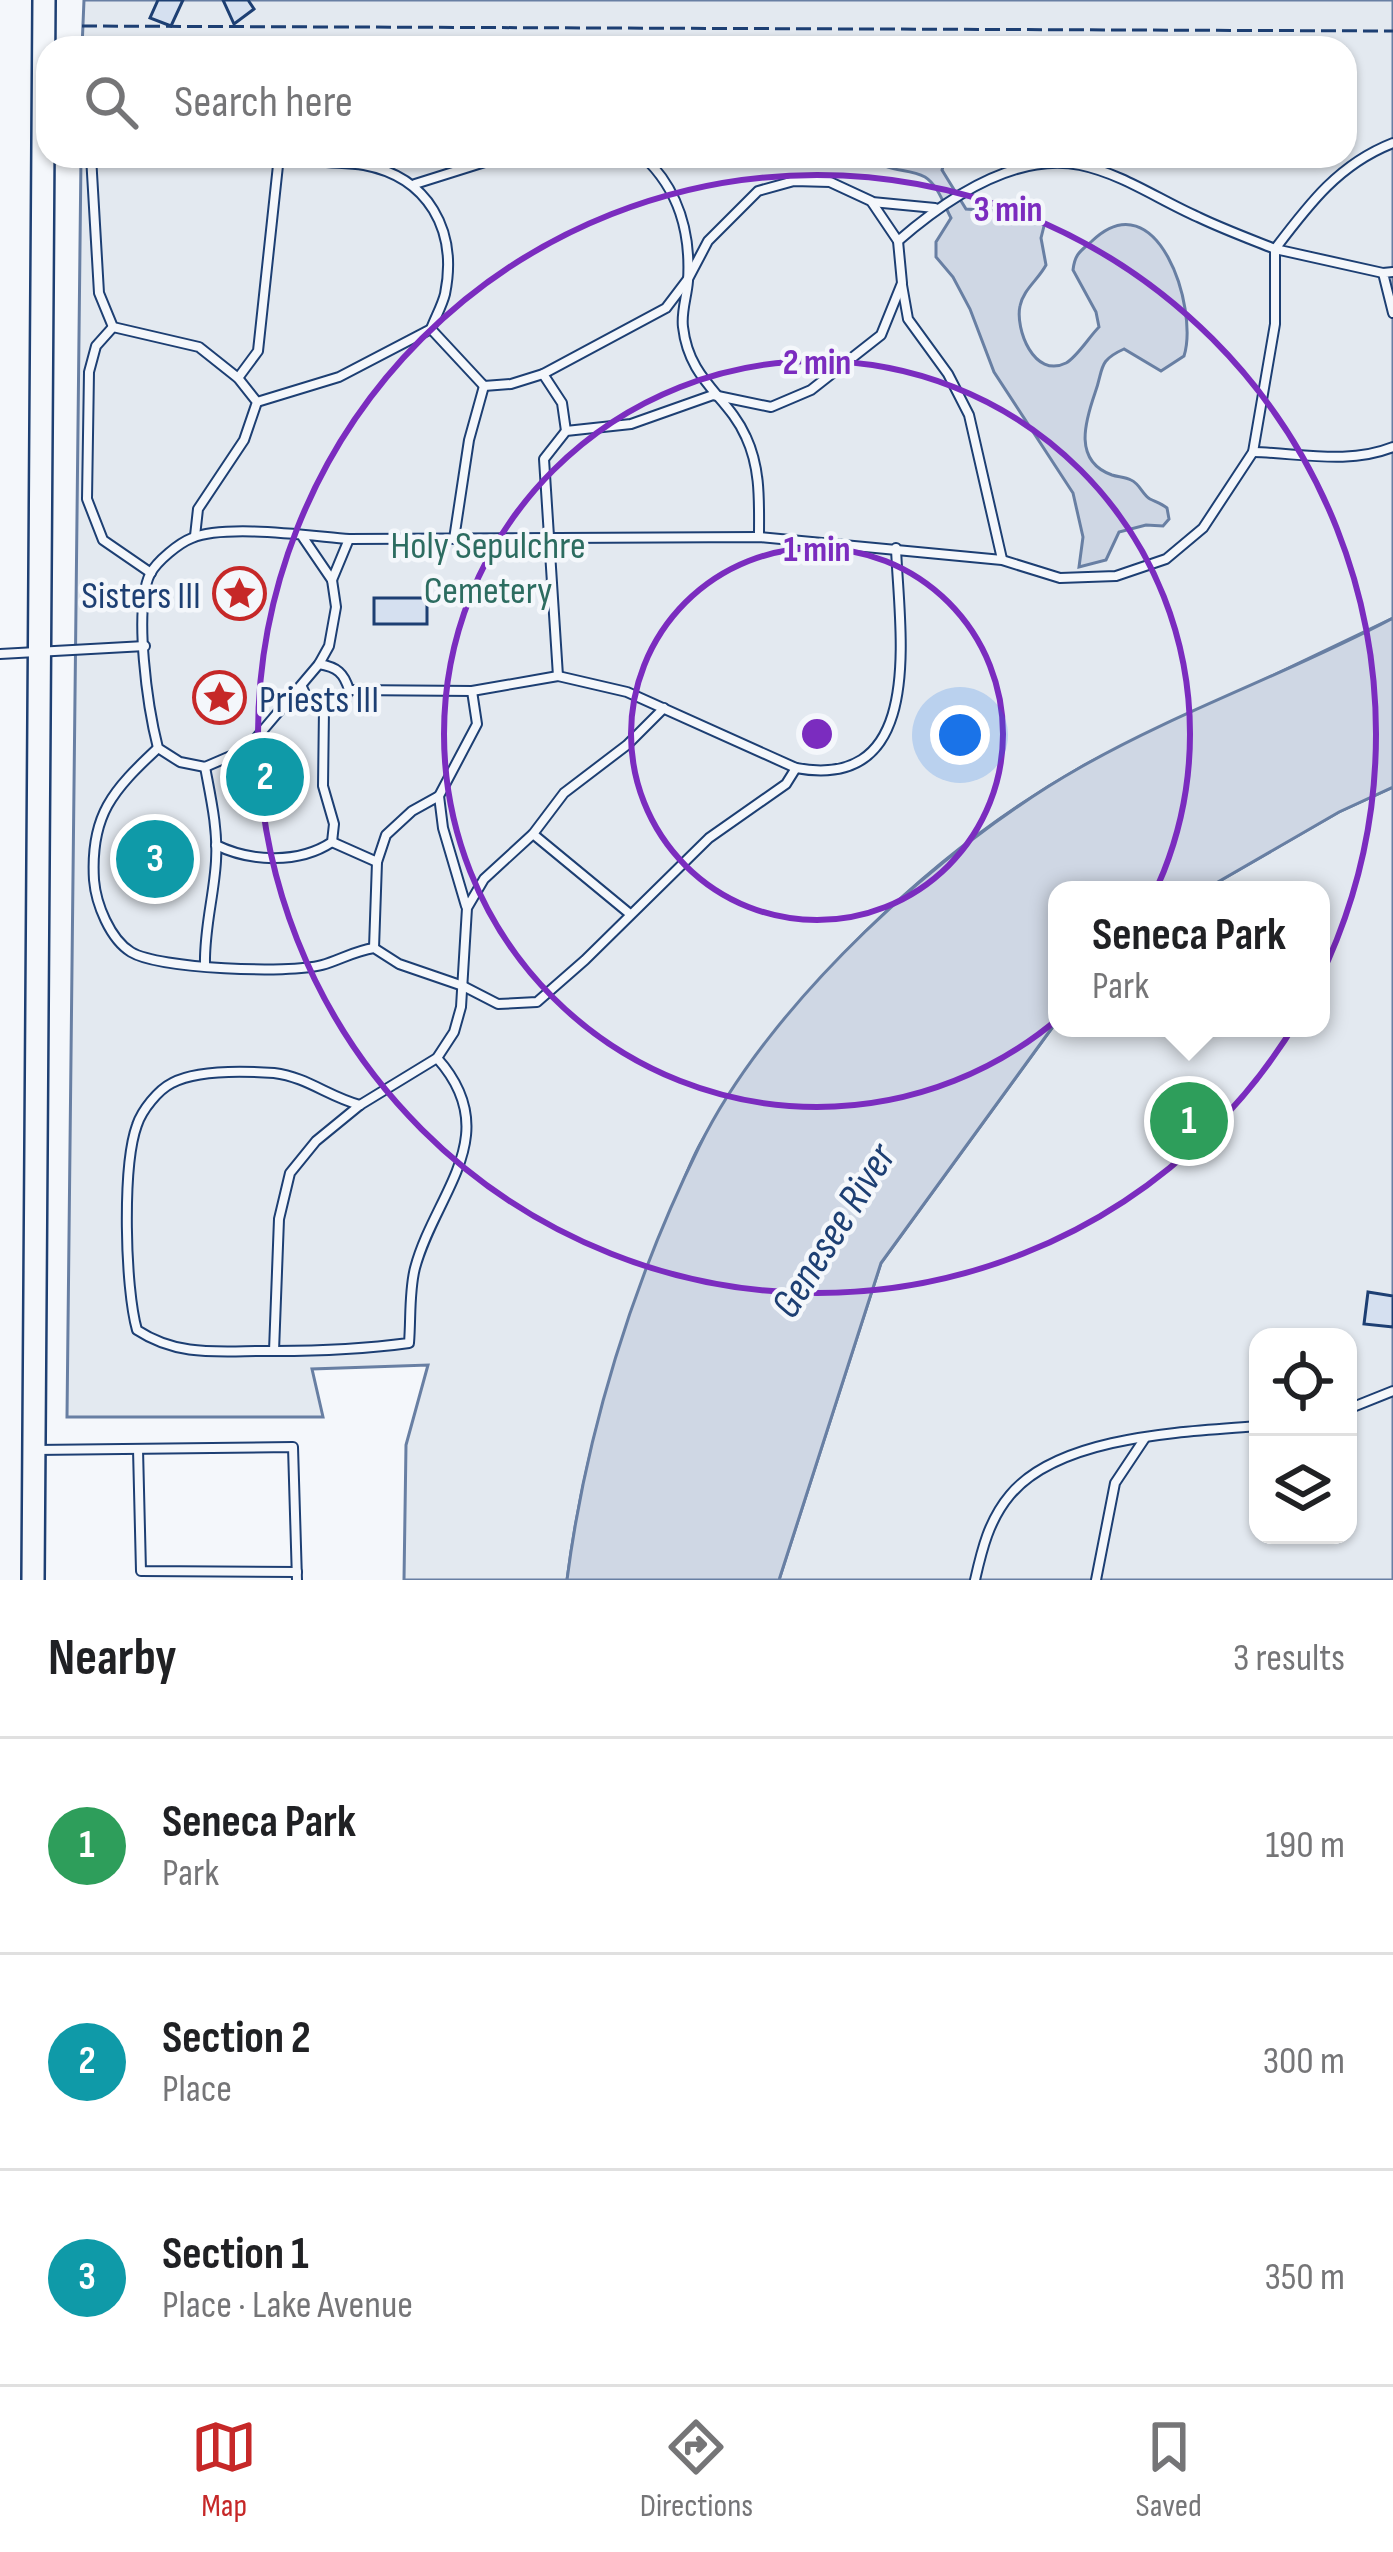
<!DOCTYPE html>
<meta charset="utf-8">
<style>
:root{--surface:#fff;--page:#f6f6f6;--text:#202124;--muted:#757577;--line:#e0e0e0;--accent:#c62828}
body{margin:0;font-family:"Sofia Sans Condensed",sans-serif;background:var(--page);color:var(--text)}
.controls{position:absolute;right:36px;bottom:36px;display:grid;overflow:hidden;border-radius:24px;box-shadow:0 3px 9px #0004}
.controls button{width:108px;height:108px;display:grid;place-items:center;padding:0;border:0;border-bottom:3px solid var(--line);background:var(--surface);color:var(--text);font:60px sans-serif}
.you{position:absolute;left:960px;top:735px;width:42px;height:42px;margin:-30px;border:9px solid #fff;border-radius:50%;background:#1a73e8;box-shadow:0 0 0 18px #1a73e833}
.badge{display:grid;place-items:center;width:78px;height:78px;border-radius:50%;background:var(--accent);color:#fff;font-size:39px;font-weight:700}
.pin{position:absolute;translate:-50% -50%;border:6px solid #fff;box-shadow:0 3px 12px #0006}
.popup{position:absolute;left:1048px;top:881px;width:282px;height:156px;box-sizing:border-box;display:grid;place-content:center;border-radius:24px;background:var(--surface);filter:drop-shadow(0 3px 9px #0005);font-size:39px;white-space:nowrap;color:var(--muted)}
.popup b{font-size:45px;color:var(--text)}
.popup::after{content:'';position:absolute;left:50%;top:100%;margin-left:-24px;border:24px solid transparent;border-top-color:var(--surface)}
.list{margin:0;padding:0;list-style:none}
h2{display:flex;justify-content:space-between;align-items:center;height:156px;margin:0;padding:0 48px;font-size:51px}
h2 small{font-size:39px;font-weight:400;color:var(--muted)}
.list li{display:grid;grid-template-columns:78px 1fr auto;gap:36px;align-items:center;box-sizing:border-box;height:216px;padding:0 48px;border-top:3px solid var(--line)}
.list b{display:block;font-size:45px;white-space:nowrap}
.list p{margin:0;font-size:39px;white-space:nowrap;color:var(--muted)}
.list em{font-size:39px;font-style:normal;color:var(--muted)}
.icon{flex:none;width:66px;height:66px;fill:none;stroke:currentColor;stroke-width:2;stroke-linecap:round;stroke-linejoin:round}
.map{position:relative;flex:none;width:1393px;height:1580px;overflow:hidden}
.search{position:absolute;background:var(--surface);box-shadow:0 3px 9px #0004;left:36px;right:36px;top:36px;height:132px;display:flex;align-items:center;gap:30px;box-sizing:border-box;padding:0 42px;border-radius:36px;color:var(--muted);font-size:45px}
.sheet{height:804px;background:var(--surface)}
nav{display:flex;justify-content:space-around;align-items:center;box-sizing:border-box;height:168px;border-top:3px solid var(--line);background:var(--surface);font-size:33px;color:var(--muted)}
nav a{display:grid;justify-items:center;gap:6px}
nav .on{color:var(--accent)}
.map>svg:first-child{display:block}
.green{fill:#e3e9f0;stroke:#687fa3;stroke-width:3;fill-rule:evenodd}
.water{fill:#cfd7e4;stroke:#687fa3;stroke-width:3}
.building{fill:#d5e0f0;stroke:#1d3f73;stroke-width:3}
.lines{fill:none;stroke-linecap:round;stroke-linejoin:round}
.service-casing{stroke:#1d3f73;stroke-width:12}
.primary-casing{stroke:#1d3f73;stroke-width:26}
.service{stroke:#f4f7fb;stroke-width:8}
.primary{stroke:#f4f7fb;stroke-width:21}
.fence{stroke:#1d3f73;stroke-width:3;stroke-dasharray:15 6;stroke-linecap:butt}
.ring{fill:none;stroke:#7b2cbf;stroke-width:6}
.labels{text-anchor:middle;stroke-width:9;stroke-linejoin:round;paint-order:stroke}
.park-label{font-size:39px;fill:#2c6c60;stroke:#f4f7fb}
.poi-label{font-size:39px;fill:#1d3f73;stroke:#f4f7fb;text-anchor:end}
.water-label{font-size:42px;font-style:italic;fill:#1d3f73;stroke:#f4f7fb}
.centre{fill:#7b2cbf;stroke:#f4f7fb;stroke-width:6}
.ring-label{font-size:36px;text-anchor:middle;font-weight:bold;fill:#7b2cbf;stroke:#f4f7fb;stroke-width:9;stroke-linejoin:round;paint-order:stroke}
</style>
<div class="map">
<svg width="1393" height="1580" viewBox="0 0 1393 1580">
<rect width="100%" height="100%" fill="#f4f7fb"/>
<!-- green -->
<g class="green">
<path d="M84,0H1393V618C1325,651 1256,683 1188,716C1153,733 1115,748 1081,767C929,853 791,989 703,1139C689,1162 681,1189 670,1214C621,1330 583,1455 567,1580H404L406,1445L428,1365L312,1369L323,1417H67L81,156H1345V48H82Z"/>
<path d="M1393,787V1580H779L881,1263L1057,1021V1028H1321V890H1204L1339,812ZM1258,1337H1348V1535H1258Z"/>
</g>
<!-- water -->
<g class="water">
<path d="M872,156H946L942,170L966,209L1038,214L1044,226L1041,238L1046,265C1038,280 1023,290 1020,306C1015,329 1034,379 1066,363C1077,357 1089,337 1099,327L1096,312L1073,270C1075,253 1081,251 1092,241C1157,179 1199,308 1184,356L1161,371L1124,349C1097,361 1104,369 1095,393C1085,422 1073,461 1112,475C1118,477 1125,477 1131,480C1140,484 1142,494 1150,499C1156,502 1162,504 1167,508L1169,519L1163,526L1146,525L1119,532L1106,560L1079,567L1083,537L1073,493L994,372L970,309L953,277L936,257V242L951,218C944,205 938,185 925,177C907,167 887,174 872,156Z"/>
<path d="M1393,618V787L1339,812L1204,890H1057V1021L881,1263L779,1580H567C586,1432 633,1281 699,1147C769,1003 943,845 1081,767C1181,710 1292,672 1393,618Z"/>
</g>
<!-- building -->
<g class="building">
<polygon points="158,0 183,0 171,26 150,18"/>
<polygon points="223,0 248,0 254,9 234,24"/>
<rect x="374" y="598" width="53" height="26"/>
<polygon points="1368,1292 1393,1296 1393,1327 1364,1324"/>
</g>
<g class="lines">
<defs>
<g id="service">
<polyline points="91,156 99,293 113,327 199,347 238,378 257,402 244,440 198,509 195,536"/>
<path d="M298,156C320,165 340,161 364,165C428,177 458,230 445,294C442,306 435,318 431,329L484,386L511,384L543,374L666,308L688,279L708,241L758,191L794,181L830,182L871,201L898,241L902,283L881,335L811,390L771,407L713,395L631,424L566,431L544,459L558,676"/>
<path d="M643,156C679,190 691,232 688,281C687,296 681,312 683,327C689,381 728,396 746,437C761,469 759,503 759,537"/>
<polyline points="415,184 504,156"/>
<polyline points="872,202 935,208"/>
<polyline points="1393,272 1383,273 1393,313"/>
<path d="M1383,273L1275,249C1309,204 1339,164 1393,143"/>
<polyline points="902,285 908,319 948,374 969,415 1002,559"/>
<polyline points="113,327 96,346 89,372 87,499 103,540 151,573"/>
<polyline points="543,374 562,403 566,431"/>
<polyline points="238,378 258,351 279,156"/>
<polyline points="257,402 339,377 431,329"/>
<path d="M1253,452C1300,453 1348,465 1393,447"/>
<path d="M302,536L332,580L336,607L329,646L319,664L247,749L205,767L180,762L158,748C148,709 133,610 150,574C157,561 179,543 192,538C226,524 310,536 349,539"/>
<polyline points="454,539 469,440 484,386"/>
<path d="M332,580L349,539L759,537L1002,560L1060,578L1116,576L1166,559L1203,528L1253,452L1275,324V249C1250,239 1223,229 1198,217C1159,200 1123,174 1080,165C1014,152 944,201 898,241"/>
<polyline points="0,654 145,646"/>
<path d="M302,687L310,704L324,709L342,704L349,690C344,673 337,667 319,664"/>
<path d="M349,690L472,691L558,676L627,692L796,768C928,792 899,630 896,548"/>
<path d="M158,748C113,790 90,815 94,880C96,904 110,939 131,952C159,969 289,974 322,965C340,960 354,951 374,948L399,964L463,986L498,1004L537,1002L585,960L709,838L786,784L796,768"/>
<polyline points="439,796 443,828 466,906"/>
<polyline points="533,834 630,914"/>
<polyline points="332,842 377,862"/>
<path d="M216,845C251,862 299,864 332,842L334,824L323,786L324,709"/>
<polyline points="374,948 377,862 386,835 412,811 439,796 477,724 472,691"/>
<path d="M205,965C204,929 214,896 216,861C218,829 211,799 205,767"/>
<path d="M360,1105C329,1097 307,1077 274,1073C245,1071 198,1069 172,1083C158,1090 142,1110 137,1125C122,1166 125,1288 137,1330C181,1359 225,1350 276,1351C321,1351 364,1349 409,1343C411,1319 409,1291 415,1268C435,1193 506,1135 437,1058"/>
<polyline points="274,1351 279,1219 290,1173 316,1141 360,1105 437,1058 454,1032 461,1007 467,908 484,879 533,834 564,793 627,745 664,708"/>
<polyline points="1348,1409 1393,1391"/>
<polyline points="138,1449 141,1571 297,1572"/>
<polyline points="35,1450 293,1447 297,1580"/>
<path d="M975,1580C982,1549 989,1520 1010,1495C1060,1435 1186,1432 1258,1426"/>
<polyline points="1096,1580 1115,1483 1145,1438"/>
</g>
<polyline id="primary" points="33,1580 44,0"/>
</defs>
<!-- service casing -->
<use href="#service" class="service-casing"/>
<!-- primary casing -->
<use href="#primary" class="primary-casing"/>
<!-- service -->
<use href="#service" class="service"/>
<!-- primary -->
<use href="#primary" class="primary"/>
<!-- fence -->
<polyline class="fence" points="82,26 1393,31"/>
</g>
<!-- distance rings -->
<g class="ring">
<circle cx="817" cy="734" r="186"/>
<circle cx="817" cy="734" r="373"/>
<circle cx="817" cy="734" r="559"/>
</g>
<!-- icons -->
<defs>
<symbol id="sight-ring" viewBox="-11 -11 22 22"><circle r="9.5" fill="#f4f7fb" stroke="#c62828" stroke-width="1.5"/><path d="M0-6L1.8-2.2L6-1.7L2.9 1.2L3.7 5.4L0 3.3L-3.7 5.4L-2.9 1.2L-6-1.7L-1.8-2.2Z" fill="#c62828"/></symbol>
</defs>
<g fill-rule="evenodd">
<use href="#sight-ring" x="210" y="564" width="59" height="59"/>
<use href="#sight-ring" x="190" y="668" width="59" height="59"/>
</g>
<g class="labels">
<!-- park labels -->
<g class="park-label">
<text x="488" y="558">Holy Sepulchre<tspan x="488" dy="45">Cemetery</tspan></text>
</g>
<!-- poi labels -->
<g class="poi-label">
<text x="201" y="608">Sisters III</text>
<text x="259" y="712" text-anchor="start">Priests III</text>
</g>
<!-- water labels -->
<g class="water-label">
<text transform="translate(832 1230) rotate(-58)" y="15">Genesee River</text>
</g>
</g>
<circle cx="817" cy="734" r="18" class="centre"/>
<g class="ring-label">
<text x="1008" y="221">3 min</text>
<text x="817" y="374">2 min</text>
<text x="817" y="561">1 min</text>
</g>
</svg>
<div class="controls">
<button><svg class="icon" aria-label="locate" viewBox="0 0 24 24"><circle cx="12" cy="12" r="6"/><path d="M12 2v4M12 18v4M2 12h4M18 12h4"/></svg></button>
<button><svg class="icon" aria-label="layers" viewBox="0 0 24 24"><path d="M12 4l9 5-9 5-9-5zM3 14l9 5 9-5"/></svg></button>
</div>
<div class="you"></div>
<div class="pin badge" style="left:1189px;top:1121px;background:#2e9e5b">1</div>
<div class="popup"><b>Seneca Park</b>Park</div>
<div class="pin badge" style="left:265px;top:777px;background:#0f9aa8">2</div>
<div class="pin badge" style="left:155px;top:859px;background:#0f9aa8">3</div>
<div class="search"><svg class="icon" aria-label="search" viewBox="0 0 24 24"><circle cx="10" cy="10" r="6"/><path d="M15 15l6 6"/></svg>Search here</div>
</div>
<section class="sheet">
<h2>Nearby<small>3 results</small></h2>
<ul class="list">
<li><span class="badge" style="background:#2e9e5b">1</span><div><b>Seneca Park</b><p>Park</p></div><em>190 m</em></li>
<li><span class="badge" style="background:#0f9aa8">2</span><div><b>Section 2</b><p>Place</p></div><em>300 m</em></li>
<li><span class="badge" style="background:#0f9aa8">3</span><div><b>Section 1</b><p>Place · Lake Avenue</p></div><em>350 m</em></li>
</ul>
</section>
<nav>
<a class="on"><svg class="icon" aria-label="map" viewBox="0 0 24 24"><path d="M3 6l6-2 6 2 6-2v14l-6 2-6-2-6 2zM9 4v14M15 6v14"/></svg>Map</a>
<a><svg class="icon" aria-label="directions" viewBox="0 0 24 24"><path d="M12 3l9 9-9 9-9-9zM9 14v-3h6M13 9l2 2-2 2"/></svg>Directions</a>
<a><svg class="icon" aria-label="saved" viewBox="0 0 24 24"><path d="M7 4h10v16l-5-4-5 4z"/></svg>Saved</a>
</nav>
